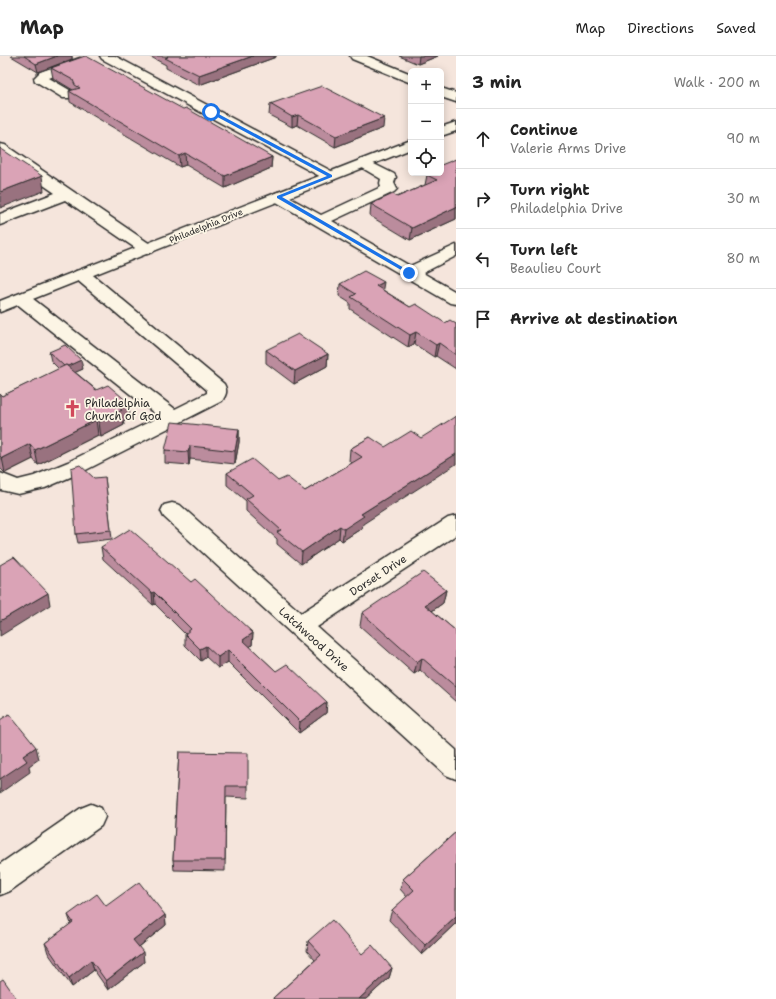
<!DOCTYPE html>
<meta charset="utf-8">
<style>
:root{--surface:#fff;--page:#f2f2f2;--text:#222;--muted:#767676;--line:#e0e0e0}
body{margin:0;font-family:"Shantell Sans",sans-serif;background:var(--page);color:var(--text)}
.controls{position:absolute;right:12px;top:12px;display:grid;overflow:hidden;border-radius:6px;box-shadow:0 2px 10px #0003}
.controls button{width:36px;height:36px;display:grid;place-items:center;padding:0;border:0;border-bottom:1px solid var(--line);background:var(--surface);color:var(--text);font:20px sans-serif}
.stop{position:absolute;width:12px;height:12px;margin:-9px;border:3px solid #1a73e8;border-radius:50%;background:#fff}
.stop.end{background:#1a73e8;border-color:#fff;box-shadow:0 1px 4px #0008}
.list{margin:0;padding:0;list-style:none}
h2{display:flex;justify-content:space-between;align-items:center;height:52px;margin:0;padding:0 16px;font-size:17px}
h2 small{font-size:13px;font-weight:400;color:var(--muted)}
.list li{display:grid;grid-template-columns:26px 1fr auto;gap:12px;align-items:center;box-sizing:border-box;height:60px;padding:0 16px;border-top:1px solid var(--line)}
.list b{display:block;font-size:15px;white-space:nowrap}
.list p{margin:0;font-size:13px;white-space:nowrap;color:var(--muted)}
.list em{font-size:13px;font-style:normal;color:var(--muted)}
.icon{flex:none;width:22px;height:22px;fill:none;stroke:currentColor;stroke-width:2;stroke-linecap:round;stroke-linejoin:round}
.map{position:relative;flex:none;width:456px;height:943px;overflow:hidden}
header{display:flex;align-items:center;gap:24px;box-sizing:border-box;height:56px;padding:0 20px;background:var(--surface);border-bottom:1px solid var(--line)}
header strong{font-size:19px}
nav{display:flex;gap:22px;margin-inline-start:auto;font-size:14px}
main{display:flex}
aside{flex:1;background:var(--surface)}
.map>svg:first-child{display:block}
.lines{fill:none;stroke-linecap:round;stroke-linejoin:round}
.minor-casing{stroke:#2b2b2b;stroke-width:3}
.major-casing{stroke:#2b2b2b;stroke-width:3}
.minor{fill:#fcf5e5;fill-rule:evenodd}
.major{fill:#fcf5e5;fill-rule:evenodd}
.wall{fill:#bb8c9d;stroke:#2b2b2b}
.shaded-wall{fill:#99727f;stroke:#2b2b2b}
.building{fill:#daa3b6;stroke:#2b2b2b}
.route{fill:#1a73e8}
.labels{text-anchor:middle;stroke-width:3.5;stroke-linejoin:round;paint-order:stroke}
.far-street-label{font-size:9px;fill:#2b2b2b;stroke:#fcf5e5}
.poi-label{font-size:11px;fill:#2b2b2b;stroke:#fcf5e5;text-anchor:start}
.street-label{font-size:11px;fill:#2b2b2b;stroke:#fcf5e5}
</style>
<header>
<strong>Map</strong>
<nav><a>Map</a><a>Directions</a><a>Saved</a></nav>
</header>
<main>
<div class="map">
<svg width="456" height="943" viewBox="0 0 456 943">
<rect width="100%" height="100%" fill="#f5e5dc"/>
<filter id="ink" filterUnits="userSpaceOnUse"><feTurbulence type="fractalNoise" baseFrequency=".025" numOctaves="2"/><feDisplacementMap in="SourceGraphic" scale="8" xChannelSelector="R" yChannelSelector="G"/><feConvolveMatrix kernelMatrix="1 2 1 2 8 2 1 2 1" color-interpolation-filters="sRGB"/></filter>
<g filter="url(#ink)">
<g class="lines">
<defs>
<g id="minor">
<polygon points="100,0 115,0 335,117 337,120 335,123 330,124 325,123 102,3"/>
<polygon points="350,0 367,0 411,18 411,27 352,3"/>
<polygon points="80,2 84,3 86,6 84,9 49,22 73,36 75,39 73,42 63,42 35,25 34,22 40,16"/>
<polygon points="441,32 456,37 456,46 441,41"/>
<polygon points="0,88 5,89 153,190 155,193 153,196 147,198 141,196 65,144 0,169 0,158 55,137 0,99"/>
<polygon points="364,103 394,118 396,121 394,127 397,133 394,136 332,165 410,210 456,189 456,200 423,217 456,236 456,248 450,247 273,144 270,141 273,138 278,136 283,138 321,159 381,131 380,127 381,123 359,110 357,107 359,104"/>
<path d="M82,214L88,215L224,328C228,335 226,339 222,345L82,416L45,432L18,438L1,434L0,417L18,424L34,420L68,406L159,361L16,247L13,243L16,239L22,238L28,239L175,353L207,337V334L76,223L74,219L76,215Z"/>
<polygon points="172,447 180,449 301,557 448,462 456,460 456,479 317,571 456,694 456,723 446,719 164,461 161,455 164,449"/>
<polygon points="91,748 101,752 105,761 101,770 10,835 0,839 0,808 81,752"/>
</g>
<g id="major">
<polygon points="456,66 456,75 441,80 441,71"/>
<polygon points="411,84 411,93 0,256 0,245"/>
</g>
</defs>
<!-- minor casing -->
<use href="#minor" class="minor-casing"/>
<!-- major casing -->
<use href="#major" class="major-casing"/>
<!-- minor -->
<use href="#minor" class="minor"/>
<!-- major -->
<use href="#major" class="major"/>
</g>
<!-- wall -->
<g class="wall">
<polygon points="11,0 72,0 72,3 38,16"/>
<polygon points="149,0 276,0 276,1 199,29 166,12 166,9"/>
<polygon points="399,0 438,0 418,8"/>
<polygon points="51,12 272,101 271,112 225,132 186,109 180,111 70,46 69,35 73,34 53,22"/>
<polygon points="270,48 383,72 335,91 297,69 292,71 269,59"/>
<polygon points="456,103 456,163 410,184 370,160 371,148 397,141 425,129 427,119 441,117"/>
<polygon points="340,228 383,234 410,251 445,267 456,268 456,313 436,300 434,301 414,288 408,291 350,253 350,247 339,240"/>
<polygon points="266,294 328,298 327,310 294,328 266,307"/>
<polygon points="49,296 83,313 75,316 130,362 123,365 124,369 101,381 98,379 38,409 33,403 5,417 0,412 0,338 2,340 59,313 51,305"/>
<polygon points="239,373 239,386 235,408 190,403 189,409 165,407 165,394"/>
<polygon points="370,381 362,472 342,485 339,482 301,508 277,488 277,483 246,455 246,445 227,429 227,417 278,425 305,435 352,407 349,405 350,393"/>
<polygon points="105,421 112,483 78,487 76,478"/>
<polygon points="101,491 191,526 253,577 252,589 250,591 276,615 327,646 326,657 299,677 228,606 218,612 206,601 201,605 185,589 185,578 155,548 153,549 103,503"/>
<polygon points="446,534 443,547 432,555 456,575 456,646 420,614 414,618 360,570 362,557"/>
<polygon points="179,696 248,730 248,742 226,741 225,815 174,814 173,804"/>
<polygon points="456,776 456,867 422,899 389,864 392,854 407,841 400,833 403,823"/>
<polygon points="68,859 165,859 166,869 139,891 144,906 108,934 94,914 72,931 48,897 45,887 71,868"/>
<polygon points="308,885 362,898 392,912 389,922 366,943 273,943 273,942 315,904 307,895"/>
</g>
<!-- shaded-wall -->
<g class="shaded-wall">
<polygon points="57,0 72,0 72,3 38,16 36,8"/>
<polygon points="253,0 276,0 276,1 199,29 199,19"/>
<polygon points="419,0 438,0 418,8"/>
<polygon points="298,59 297,69 292,71 292,61"/>
<polygon points="384,62 383,72 335,91 336,80"/>
<polygon points="185,97 186,109 180,111 179,100"/>
<polygon points="272,101 271,112 225,132 225,120"/>
<polygon points="42,120 44,135 0,152 0,136"/>
<polygon points="456,151 456,163 410,184 412,172"/>
<polygon points="384,226 382,238 376,230"/>
<polygon points="416,276 414,288 408,291 410,279"/>
<polygon points="439,287 436,300 434,301 436,289"/>
<polygon points="328,298 327,310 294,328 295,315"/>
<polygon points="81,304 83,313 67,320 65,311"/>
<polygon points="129,347 130,362 123,365 124,369 101,381 99,366 119,352"/>
<polygon points="96,364 98,379 38,409 35,394"/>
<polygon points="239,373 239,386 235,408 235,395"/>
<polygon points="30,388 33,403 5,417 2,402"/>
<polygon points="190,390 190,403 189,409 188,396"/>
<polygon points="456,398 456,408 363,468 362,472 342,485 344,473 361,458"/>
<polygon points="340,470 339,482 301,508 302,496"/>
<polygon points="446,534 443,547 422,562 425,549"/>
<polygon points="154,536 155,548 153,549 152,537"/>
<polygon points="48,537 50,549 0,580 0,565"/>
<polygon points="253,577 252,589 243,596 243,584"/>
<polygon points="206,590 206,601 201,605 200,593"/>
<polygon points="228,594 228,606 218,612 218,601"/>
<polygon points="422,602 420,614 414,618 417,606"/>
<polygon points="327,646 326,657 299,677 300,666"/>
<polygon points="36,691 39,703 29,710 30,716 0,737 0,723 23,700"/>
<polygon points="165,859 166,869 135,894 133,884"/>
<polygon points="456,860 456,867 422,899 425,889"/>
<polygon points="143,896 144,906 108,934 106,925"/>
<polygon points="91,904 94,914 72,931 69,922"/>
<polygon points="392,912 389,922 366,943 359,943"/>
</g>
<!-- building -->
<g class="building">
<polygon points="24,0 57,0 36,8"/>
<polygon points="85,0 86,0 183,53 186,52 272,101 225,120 185,97 179,100 69,35 80,32 75,29 73,24 51,12"/>
<polygon points="167,0 253,0 199,19 165,2 168,1"/>
<polygon points="322,30 384,62 336,80 298,59 292,61 270,48"/>
<polygon points="0,92 42,120 0,136"/>
<polygon points="456,103 456,151 412,172 371,148 393,138 397,141 437,124 427,119 431,117 441,117 441,112 442,112 441,112 441,109"/>
<polygon points="364,215 384,226 376,230 410,251 416,248 445,267 450,264 456,268 456,299 439,287 436,289 416,276 410,279 351,241 356,238 340,228"/>
<polygon points="298,278 328,298 295,315 266,294"/>
<polygon points="65,289 81,304 68,310 66,309 64,310 49,296"/>
<polygon points="66,309 96,334 108,329 129,347 119,352 122,354 99,366 96,364 35,394 30,388 2,402 0,400 0,338 2,340"/>
<polygon points="456,360 456,398 361,458 364,460 344,473 340,470 302,496 277,476 281,474 246,443 253,439 227,417 252,403 278,425 287,421 305,435 362,401 350,393 370,381 385,391 411,375 421,382"/>
<polygon points="172,366 239,373 235,395 190,390 188,396 165,394"/>
<polygon points="80,409 94,422 105,421 111,474 76,478 71,412"/>
<polygon points="130,473 191,526 195,523 253,577 243,584 276,615 287,608 327,646 300,666 228,594 218,601 206,590 200,593 185,578 191,573 154,536 152,537 101,491"/>
<polygon points="14,501 48,537 0,565 0,509"/>
<polygon points="423,516 446,534 425,549 456,575 456,631 422,602 417,606 362,557"/>
<polygon points="9,658 36,691 23,700 27,705 0,723 0,664"/>
<polygon points="179,696 248,697 248,730 226,730 225,804 173,804"/>
<polygon points="456,776 456,860 425,889 392,854 414,834 403,823"/>
<polygon points="139,826 165,859 133,884 143,896 106,925 91,904 69,922 45,887 73,866 68,859 97,838 106,850"/>
<polygon points="332,864 362,898 372,889 392,912 359,943 274,943 273,942 321,899 308,885"/>
<polygon points="3,923 17,943 0,943 0,925"/>
</g>
</g>
<!-- route -->
<polygon class="route" points="210,55 213,55 332,119 332,121 282,141 411,216 411,218 408,218 277,142 277,140 327,120 210,57"/>
<!-- icons -->
<defs>
<symbol id="church-bare" viewBox="-9 -9 18 18"><path d="M-1.2-6h2.4v3.5h3.3v2.4h-3.3V6h-2.4V-.1h-3.3v-2.4h3.3Z" fill="#d1495b" stroke="#fcf5e5" stroke-width="2.5" paint-order="stroke"/></symbol>
</defs>
<g fill-rule="evenodd">
<use href="#church-bare" x="60" y="340" width="25" height="25"/>
</g>
<g class="labels">
<!-- far-street labels -->
<g class="far-street-label">
<text transform="translate(206 170) rotate(-22)" y="3">Philadelphia Drive</text>
</g>
<!-- poi labels -->
<g class="poi-label">
<text x="85" y="351">Philadelphia<tspan x="85" dy="13">Church of God</tspan></text>
</g>
<!-- street labels -->
<g class="street-label">
<text transform="translate(378 519) rotate(-33)" y="4">Dorset Drive</text>
<text transform="translate(314 583) rotate(42)" y="4">Latchwood Drive</text>
</g>
</g>
</svg>
<div class="controls">
<button>+</button>
<button>−</button>
<button><svg class="icon" aria-label="locate" viewBox="0 0 24 24"><circle cx="12" cy="12" r="6"/><path d="M12 2v4M12 18v4M2 12h4M18 12h4"/></svg></button>
</div>
<div class="stop" style="left:211px;top:56px"></div>
<div class="stop end" style="left:409px;top:217px"></div>
</div>
<aside>
<h2>3 min<small>Walk · 200 m</small></h2>
<ul class="list">
<li><svg class="icon" aria-label="ahead" viewBox="0 0 24 24"><path d="M12 20V5M6 11l6-6 6 6"/></svg><div><b>Continue</b><p>Valerie Arms Drive</p></div><em>90 m</em></li>
<li><svg class="icon" aria-label="right" viewBox="0 0 24 24"><path d="M7 20v-9h11M14 6l5 5-5 5"/></svg><div><b>Turn right</b><p>Philadelphia Drive</p></div><em>30 m</em></li>
<li><svg class="icon" aria-label="left" viewBox="0 0 24 24"><path d="M17 20v-9H6M10 6l-5 5 5 5"/></svg><div><b>Turn left</b><p>Beaulieu Court</p></div><em>80 m</em></li>
<li><svg class="icon" aria-label="arrive" viewBox="0 0 24 24"><path d="M6 21V4h12l-3 4 3 4H6"/></svg><div><b>Arrive at destination</b></div></li>
</ul>
</aside>
</main>
